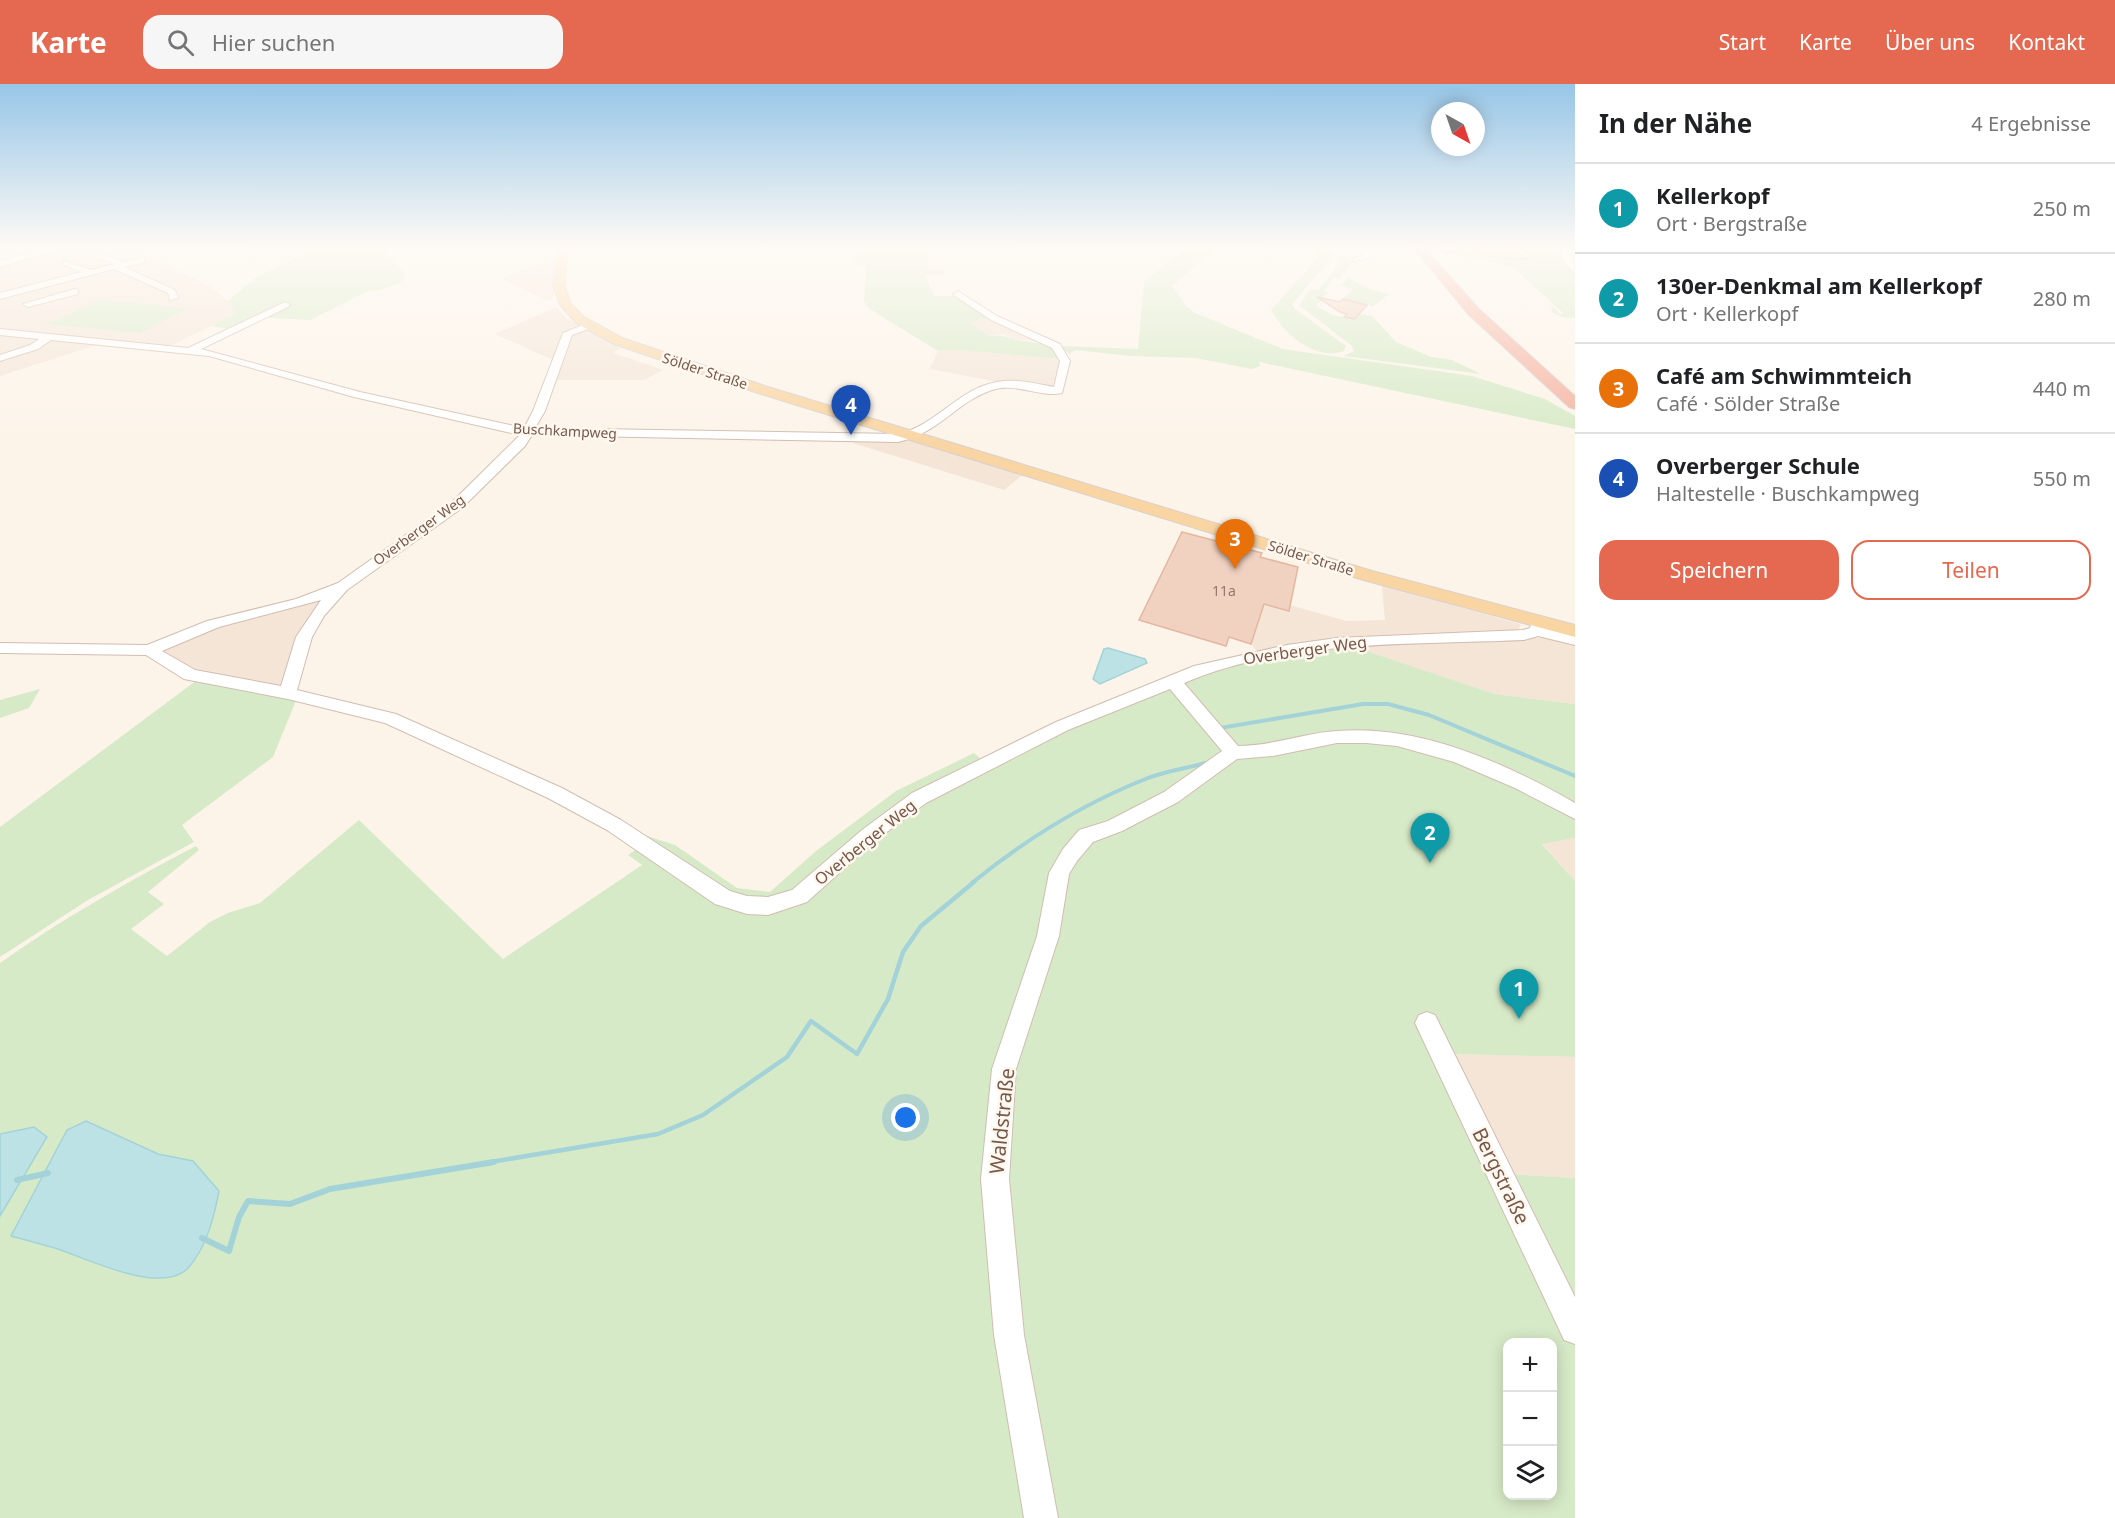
<!DOCTYPE html>
<html lang="de">
<meta charset="utf-8">
<style>
:root{--surface:#fff;--page:#f6f6f6;--text:#202124;--muted:#757577;--line:#e0e0e0;--accent:#e46950}
body{margin:0;font-family:"Noto Sans",sans-serif;background:var(--page);color:var(--text)}
.controls{position:absolute;right:18px;bottom:18px;display:grid;overflow:hidden;border-radius:12px;box-shadow:0 3px 15px #0003}
.controls button{width:54px;height:54px;display:grid;place-items:center;padding:0;border:0;border-bottom:2px solid var(--line);background:var(--surface);color:var(--text);font:30px sans-serif}
.compass{position:absolute;left:1431px;top:18px;width:54px;height:54px;border-radius:50%;background:var(--surface);box-shadow:0 3px 15px #0003;rotate:140deg}
.you{position:absolute;left:906px;top:1034px;width:21px;height:21px;margin:-15px;border:4px solid #fff;border-radius:50%;background:#1a73e8;box-shadow:0 0 0 9px #1a73e833}
.badge{display:grid;place-items:center;width:39px;height:39px;border-radius:50%;background:var(--accent);color:#fff;font-size:20px;font-weight:700}
.pin{position:absolute;translate:-50% -50px;filter:drop-shadow(0 2px 3px #0008)}
.pin::after{content:'';position:absolute;top:32px;width:21px;height:18px;background:inherit;clip-path:polygon(0 0,100% 0,50% 100%)}
.list{margin:0;padding:0;list-style:none}
h2{display:flex;justify-content:space-between;align-items:center;height:78px;margin:0;padding:0 24px;font-size:26px}
h2 small{font-size:20px;font-weight:400;color:var(--muted)}
.list li{display:grid;grid-template-columns:39px 1fr auto;gap:18px;align-items:center;box-sizing:border-box;height:90px;padding:0 24px;border-top:2px solid var(--line)}
.list b{display:block;font-size:22px;white-space:nowrap}
.list p{margin:0;font-size:20px;white-space:nowrap;color:var(--muted)}
.list em{font-size:20px;font-style:normal;color:var(--muted)}
.actions{display:flex;gap:12px;padding:18px 24px}
.actions a{flex:1;padding:14px 0;border:2px solid var(--accent);border-radius:18px;text-align:center;font-size:21px;color:var(--accent)}
.actions .main{background:var(--accent);color:#fff}
.icon{flex:none;width:33px;height:33px;fill:none;stroke:currentColor;stroke-width:2;stroke-linecap:round;stroke-linejoin:round}
.map{position:relative;flex:none;width:1575px;height:1434px;overflow:hidden}
header{display:flex;align-items:center;gap:36px;box-sizing:border-box;height:84px;padding:0 30px;background:var(--accent);color:#fff}
header strong{font-size:28px}
nav{display:flex;gap:33px;margin-inline-start:auto;font-size:21px}
.search{width:420px;height:54px;background:var(--page);display:flex;align-items:center;gap:15px;box-sizing:border-box;padding:0 21px;border-radius:18px;color:var(--muted);font-size:22px}
main{display:flex}
aside{flex:1;background:var(--surface)}
.map>svg:first-child{display:block}
.residential{fill:#f4e5d7}
.green{fill:#d7eac7;fill-rule:evenodd}
.water{fill:#bde2e6;stroke:#a3d3d8;stroke-width:1.5}
.lines{fill:none;stroke-linecap:round;stroke-linejoin:round}
.stream-far2{stroke:#a3d3d8;stroke-width:4}
.stream-far1{stroke:#a3d3d8;stroke-width:4.5}
.stream{stroke:#a3d3d8;stroke-width:6}
.building{fill:#f1d2c1;stroke:#e4b7a1;stroke-width:1.5}
.minor-casing{stroke:#d1bdb1;stroke-width:2}
.major-casing{stroke:#d9d1cd;stroke-width:2}
.highway-casing{stroke:#d9d1cd;stroke-width:2}
.minor{fill:#fff;fill-rule:evenodd}
.major{fill:#f9d5a3;fill-rule:evenodd}
.highway{fill:#f5b3a1;fill-rule:evenodd}
.labels{text-anchor:middle;stroke-width:5;stroke-linejoin:round;paint-order:stroke}
.far-street-label{font-size:14px;fill:#77594c;stroke:#fff8ef}
.number-label{font-size:14px;fill:#967769}
.street-label{font-size:16px;fill:#77594c;stroke:#fff8ef}
.near-street-label{font-size:20px;fill:#77594c;stroke:#fff8ef}
</style>
<header>
<strong>Karte</strong>
<div class="search"><svg class="icon" aria-label="search" viewBox="0 0 24 24"><circle cx="10" cy="10" r="6"/><path d="M15 15l6 6"/></svg>Hier suchen</div>
<nav><a>Start</a><a>Karte</a><a>Über uns</a><a>Kontakt</a></nav>
</header>
<main>
<div class="map">
<svg width="1575" height="1434" viewBox="0 0 1575 1434">
<rect width="100%" height="100%" fill="#fcf4e9"/>
<!-- residential -->
<g class="residential">
<polygon points="0,161 127,161 211,203 232,220 236,230 168,263 112,256 0,292"/>
<polygon points="555,178 553,215 546,216 502,195 517,187"/>
<polygon points="556,223 566,234 621,264 613,269 663,286 644,296 557,296 564,277 551,275 495,250"/>
<polygon points="989,235 1015,248 1035,257 1013,255 1004,250 989,252 970,238"/>
<polygon points="959,266 1060,275 1052,304 993,297 930,285 938,267"/>
<polygon points="911,353 1026,388 1004,406 853,359 859,355"/>
<polygon points="1382,501 1520,540 1519,547 1532,554 1556,554 1575,559 1575,620 1495,610 1373,570 1342,555 1257,567 1251,560 1264,520 1288,527 1290,521 1346,537 1385,536"/>
<polygon points="324,512 286,606 192,590 158,565 213,541"/>
<polygon points="1575,754 1575,797 1542,759"/>
<polygon points="1448,970 1575,973 1575,1094 1509,1090"/>
</g>
<!-- green -->
<g class="green">
<polygon points="324,161 383,161 388,165 383,168 405,189 402,198 378,207 370,206 310,236 253,233 230,245 211,242 236,230 228,217 255,194"/>
<path d="M857,161H928V186H944L945,191H925L934,212H955L989,235L970,238L989,252C1002,251 1002,252 1013,255C1033,261 1038,254 1059,269L1060,275L959,266L938,267L868,224L864,217L866,182L852,180Z"/>
<polygon points="1191,161 1219,161 1172,202 1187,223 1195,229 1283,265 1472,292 1545,315 1575,332 1575,345 1259,278 1260,282 1252,285 1196,274 1131,272 1075,266 1069,270 1061,262 1138,265 1144,198"/>
<path d="M1326,161L1337,167L1292,220L1295,225L1346,262L1344,267C1315,277 1285,251 1271,226L1319,173L1301,162Z"/>
<path d="M1447,161C1463,161 1473,170 1488,175C1493,176 1521,174 1531,175L1520,164L1502,161H1560L1562,177L1575,189V234L1562,233L1551,228L1553,223L1560,230H1564L1514,184L1463,171Z"/>
<polygon points="1343,170 1352,179 1339,195 1334,194 1323,207 1328,208 1316,222 1332,231 1355,235 1361,230 1372,232 1396,258 1432,273 1452,276 1481,290 1344,272 1354,267 1352,262 1299,221 1310,206 1318,206 1339,180 1335,177"/>
<polygon points="1348,193 1366,204 1389,210 1373,222 1343,215 1353,205 1341,202"/>
<polygon points="100,216 189,224 140,249 47,240"/>
<polygon points="1351,562 1495,610 1575,620 1575,722 1542,706 1369,649 1234,666 1179,598 1247,579"/>
<polygon points="197,596 297,614 273,673 182,741 194,758 88,816 0,873 0,743"/>
<path d="M1170,599L1231,667L1069,771L1033,900L991,1096L1033,1434H0V1132L46,1053L34,1043L0,1050V879C62,835 129,797 196,762L199,766L148,808L164,820L131,845L167,872L210,838L228,829L260,819L359,736L503,875L642,781L628,771L641,762L722,816L769,825L871,751L1010,668ZM86,1037L158,1070L192,1077L215,1130L207,1153L188,1184L165,1194L11,1152Z"/>
<polygon points="40,605 29,624 0,634 0,616"/>
<path d="M1370,652L1477,683L1575,731V754L1542,760L1575,797V973L1448,970L1575,1259V1434H1046L999,1095L1008,987L1061,789L1088,753L1225,676ZM1508,1258H1552V1412H1508Z"/>
<polygon points="974,669 982,676 783,816 725,811 644,751 675,761 737,804 770,808 816,767 896,707"/>
<polygon points="1509,1090 1575,1094 1575,1228"/>
</g>
<!-- water -->
<g class="water">
<polygon points="1108,564 1145,575 1147,579 1100,600 1093,595 1104,565"/>
<path d="M86,1037L158,1070L193,1077L219,1107C214,1133 207,1162 189,1183C163,1213 86,1174 55,1164C41,1160 26,1156 11,1152L67,1046Z"/>
<polygon points="34,1043 47,1053 0,1132 0,1050"/>
</g>
<g class="lines">
<!-- stream-far2 -->
<g class="stream-far2">
<polyline points="1220,644 1363,620 1388,620 1429,631 1575,692"/>
<path d="M972,799C1026,755 1084,719 1148,694C1166,687 1187,684 1206,679"/>
</g>
<!-- stream-far1 -->
<polyline class="stream-far1" points="485,1079 658,1050 703,1031 787,973 811,937 857,970 888,915 903,868 921,842 974,798"/>
<!-- stream -->
<g class="stream">
<polyline points="17,1096 48,1089"/>
<polyline points="202,1154 229,1167 239,1133 248,1117 290,1120 330,1105 494,1078"/>
</g>
</g>
<!-- building -->
<g class="building">
<polygon points="1503,161 1530,176 1489,173 1468,162"/>
<polygon points="1317,213 1340,218 1343,215 1367,221 1355,235 1344,233 1347,230 1340,228"/>
<polygon points="1182,448 1262,469 1260,473 1298,483 1289,527 1264,520 1251,560 1229,553 1226,562 1139,536"/>
</g>
<g class="lines">
<defs>
<g id="minor">
<polygon points="60,161 72,161 0,183 0,177"/>
<polygon points="1349,161 1358,161 1373,168 1374,172 1353,178 1353,174 1365,171"/>
<path d="M1562,161H1570C1570,172 1575,179 1575,190L1562,176Z"/>
<polygon points="98,168 124,178 144,174 144,178 124,183 175,206 178,214 170,216 168,209 114,185 0,215 0,209 82,188 64,181 64,177 91,186 115,180 95,172"/>
<polygon points="75,205 78,206 78,210 28,223 23,220"/>
<path d="M958,207L997,232L1060,260L1070,277L1062,309C1039,314 1016,298 992,306C956,318 940,349 898,358L532,351L525,362L462,424L347,506L324,532L312,553L297,606L396,630L562,704L621,736L730,807L747,812L768,813L792,806L862,746L912,709L1056,638L1194,582L1287,561L1337,554L1523,546L1530,544L1533,535L1539,533L1547,538L1546,544L1575,551V561L1538,552L1524,556C1413,561 1287,555 1184,599L1238,662C1272,662 1304,649 1337,647C1420,640 1505,679 1575,719V735L1515,704L1454,678L1397,662L1366,659H1337L1273,672L1237,675L1178,718L1122,747L1093,758L1077,777L1069,790L1059,852L1016,985L1009,1095L1024,1251L1058,1434H1024L994,1251L981,1095L992,985L1037,852L1049,789L1063,765L1079,746L1108,737L1164,708L1222,667L1170,605L1068,646L926,719L876,756L807,818L768,831L747,830L715,820L607,746L548,714L385,639L288,615L184,595L146,571L0,569V559L147,561L207,537L296,515L338,499L452,418L520,351L354,313L209,272L51,256L38,265L0,277V271L30,261L39,255L0,251V245L188,264L285,218L290,221L288,223L201,265L360,308L524,344L533,327L563,249L588,239L591,240V244L572,251L545,327L535,344L898,350C936,342 959,304 997,298C1016,294 1036,300 1054,303L1060,277L1052,264L991,236L955,212L953,210ZM321,516L296,553L281,602L195,586L162,567L219,543Z"/>
<polygon points="1427,928 1435,931 1575,1213 1575,1260 1564,1256 1415,939 1419,931"/>
</g>
<polygon id="major" points="558,161 568,161 565,203 571,220 584,233 622,254 768,303 1372,487 1575,541 1575,553 1360,495 758,309 614,260 576,239 560,221 553,203"/>
<g id="highway">
<polygon points="1411,161 1422,161 1479,225 1575,312 1575,325 1569,323 1469,231"/>
<polygon points="1435,161 1448,161 1456,168 1446,170"/>
</g>
</defs>
<!-- minor casing -->
<use href="#minor" class="minor-casing"/>
<!-- major casing -->
<use href="#major" class="major-casing"/>
<!-- highway casing -->
<use href="#highway" class="highway-casing"/>
<!-- minor -->
<use href="#minor" class="minor"/>
<!-- major -->
<use href="#major" class="major"/>
<!-- highway -->
<use href="#highway" class="highway"/>
</g>
<!-- sky -->
<linearGradient id="sky" x2="0" y2="1"><stop stop-color="#97c6e7"/><stop offset="0.45" stop-color="#fefaf5"/><stop offset="1" stop-color="#fefaf5" stop-opacity="0"/></linearGradient>
<rect width="1575" height="361" fill="url(#sky)"/>
<g class="labels">
<!-- far-street labels -->
<g class="far-street-label">
<text transform="translate(705 287) rotate(18)" y="5">Sölder Straße</text>
<text transform="translate(565 347) rotate(3)" y="5">Buschkampweg</text>
<text transform="translate(419 446) rotate(-36)" y="5">Overberger Weg</text>
<text transform="translate(1311 474) rotate(17)" y="5">Sölder Straße</text>
</g>
<!-- number labels -->
<g class="number-label">
<text x="1224" y="512">11a</text>
</g>
<!-- street labels -->
<g class="street-label">
<text transform="translate(1305 566) rotate(-8)" y="6">Overberger Weg</text>
<text transform="translate(865 758) rotate(-39)" y="6">Overberger Weg</text>
</g>
<!-- near-street labels -->
<g class="near-street-label">
<text transform="translate(1002 1037) rotate(-84)" y="7">Waldstraße</text>
<text transform="translate(1501 1092) rotate(64)" y="7">Bergstraße</text>
</g>
</g>
</svg>
<div class="controls">
<button>+</button>
<button>−</button>
<button><svg class="icon" aria-label="layers" viewBox="0 0 24 24"><path d="M12 4l9 5-9 5-9-5zM3 14l9 5 9-5"/></svg></button>
</div>
<svg class="compass" viewBox="-18 -18 36 36"><path d="M0-13l5 13h-10z" fill="#e53935"/><path d="M0 13l5-13h-10z" fill="#757577"/></svg>
<div class="you"></div>
<div class="pin badge" style="left:1519px;top:935px;background:#0f9aa8">1</div>
<div class="pin badge" style="left:1430px;top:779px;background:#0f9aa8">2</div>
<div class="pin badge" style="left:1235px;top:485px;background:#e8710a">3</div>
<div class="pin badge" style="left:851px;top:351px;background:#1a4fb4">4</div>
</div>
<aside>
<h2>In der Nähe<small>4 Ergebnisse</small></h2>
<ul class="list">
<li><span class="badge" style="background:#0f9aa8">1</span><div><b>Kellerkopf</b><p>Ort · Bergstraße</p></div><em>250 m</em></li>
<li><span class="badge" style="background:#0f9aa8">2</span><div><b>130er-Denkmal am Kellerkopf</b><p>Ort · Kellerkopf</p></div><em>280 m</em></li>
<li><span class="badge" style="background:#e8710a">3</span><div><b>Café am Schwimmteich</b><p>Café · Sölder Straße</p></div><em>440 m</em></li>
<li><span class="badge" style="background:#1a4fb4">4</span><div><b>Overberger Schule</b><p>Haltestelle · Buschkampweg</p></div><em>550 m</em></li>
</ul>
<div class="actions"><a class="main">Speichern</a><a>Teilen</a></div>
</aside>
</main>
